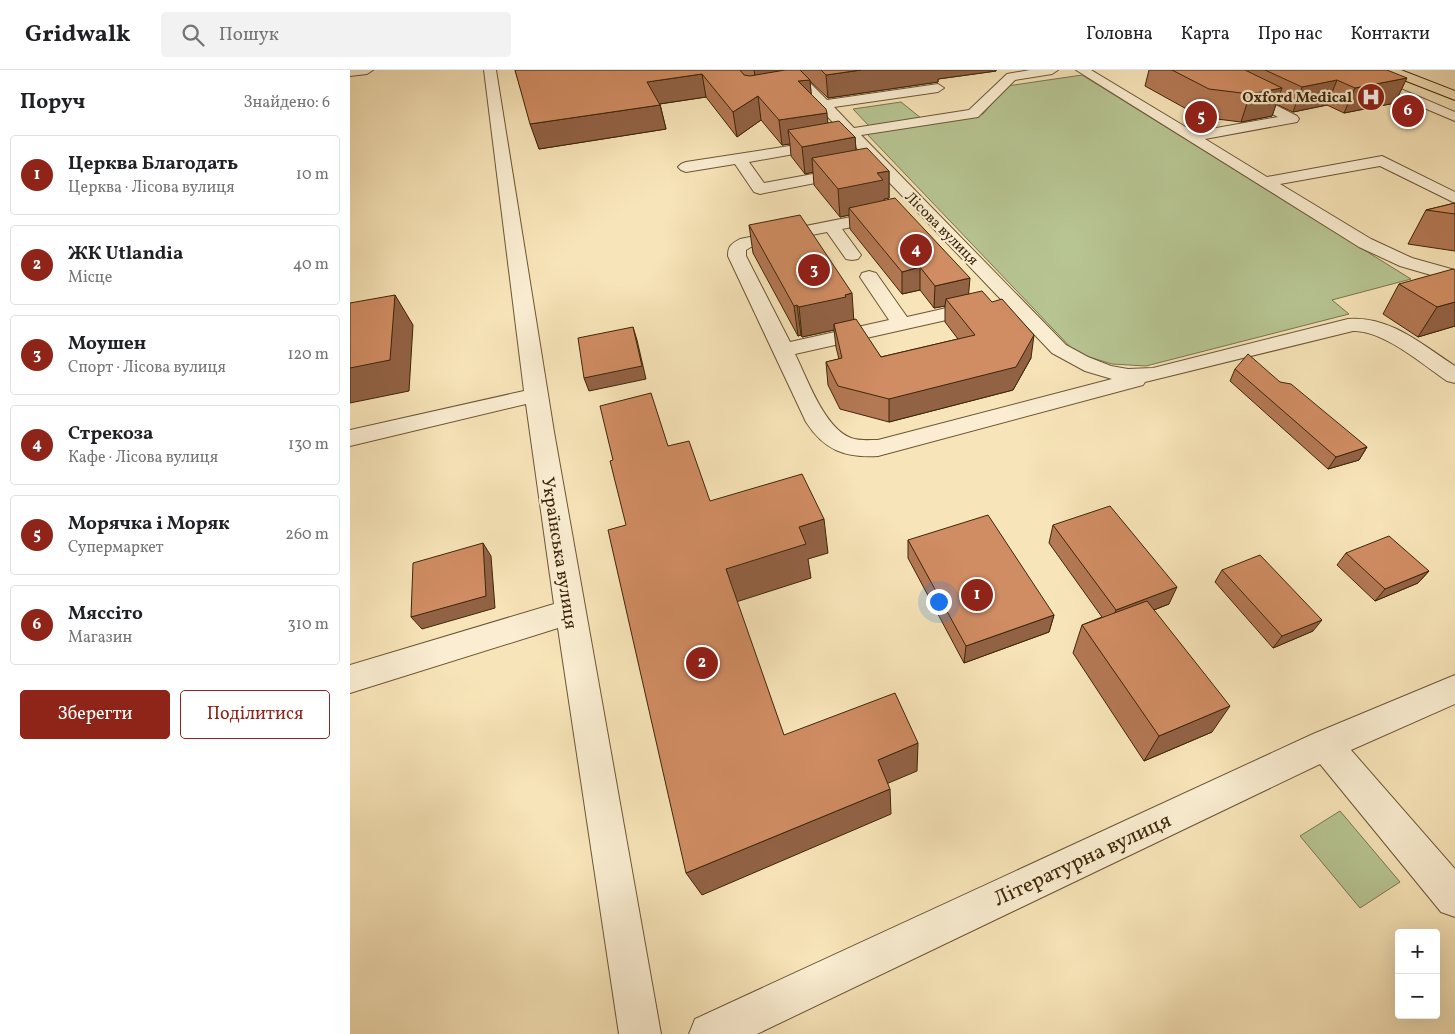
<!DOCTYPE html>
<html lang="uk">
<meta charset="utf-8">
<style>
:root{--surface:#fff;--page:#f2f2f2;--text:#202124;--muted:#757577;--line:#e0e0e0;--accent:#8f2418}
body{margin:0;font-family:Vollkorn,serif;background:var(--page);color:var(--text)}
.controls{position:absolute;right:15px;bottom:15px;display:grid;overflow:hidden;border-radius:5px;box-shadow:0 5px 20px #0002}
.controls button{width:45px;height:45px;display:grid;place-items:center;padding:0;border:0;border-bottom:1px solid var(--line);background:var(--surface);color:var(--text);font:25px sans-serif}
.you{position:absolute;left:588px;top:531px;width:18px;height:18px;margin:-12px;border:4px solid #fff;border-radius:50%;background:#1a73e8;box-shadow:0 0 0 8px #1a73e833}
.badge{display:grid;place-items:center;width:32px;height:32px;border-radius:50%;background:var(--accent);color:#fff;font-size:16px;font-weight:700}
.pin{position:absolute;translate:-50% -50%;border:2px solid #fff;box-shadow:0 1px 5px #0006}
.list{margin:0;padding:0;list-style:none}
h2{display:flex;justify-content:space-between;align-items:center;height:65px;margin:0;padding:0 20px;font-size:21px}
h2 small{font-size:16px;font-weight:400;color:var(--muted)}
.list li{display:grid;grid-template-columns:32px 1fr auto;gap:15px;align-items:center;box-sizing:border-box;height:80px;margin:0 10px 10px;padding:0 10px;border:1px solid var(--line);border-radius:5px}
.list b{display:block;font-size:19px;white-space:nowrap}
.list p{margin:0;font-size:16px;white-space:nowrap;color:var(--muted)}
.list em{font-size:16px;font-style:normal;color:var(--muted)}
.actions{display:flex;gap:10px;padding:15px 20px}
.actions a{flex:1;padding:11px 0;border:1px solid var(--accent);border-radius:5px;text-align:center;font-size:18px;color:var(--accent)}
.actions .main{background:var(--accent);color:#fff}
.icon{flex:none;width:28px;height:28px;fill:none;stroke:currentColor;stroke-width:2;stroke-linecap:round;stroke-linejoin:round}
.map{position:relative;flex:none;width:1105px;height:964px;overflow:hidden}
header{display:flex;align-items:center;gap:30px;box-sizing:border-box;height:70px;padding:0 25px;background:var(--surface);border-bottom:1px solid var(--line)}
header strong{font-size:24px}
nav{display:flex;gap:28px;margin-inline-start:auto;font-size:18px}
.search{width:350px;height:45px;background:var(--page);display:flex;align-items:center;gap:12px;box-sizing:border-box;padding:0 18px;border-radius:5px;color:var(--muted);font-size:19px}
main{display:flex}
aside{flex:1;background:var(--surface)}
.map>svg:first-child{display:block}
.green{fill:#b7c593;stroke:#7a764e}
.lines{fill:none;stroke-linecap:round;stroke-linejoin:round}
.minor-casing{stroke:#6c5634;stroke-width:2}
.major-casing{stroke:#3d2608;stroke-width:2}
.minor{fill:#faedd1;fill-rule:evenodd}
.major{fill:#f7e4b8;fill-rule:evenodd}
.wall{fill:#b37854;stroke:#3d2608}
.shaded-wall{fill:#926245;stroke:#3d2608}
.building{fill:#d08c62;stroke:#3d2608}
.labels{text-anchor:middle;stroke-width:4.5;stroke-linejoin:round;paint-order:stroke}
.far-poi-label{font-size:15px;font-weight:bold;fill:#3d2608;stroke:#faedd1;text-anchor:end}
.far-street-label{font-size:15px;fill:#3d2608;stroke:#faedd1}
.street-label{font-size:18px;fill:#3d2608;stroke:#faedd1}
.near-street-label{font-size:21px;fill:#3d2608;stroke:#faedd1}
</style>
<header>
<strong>Gridwalk</strong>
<div class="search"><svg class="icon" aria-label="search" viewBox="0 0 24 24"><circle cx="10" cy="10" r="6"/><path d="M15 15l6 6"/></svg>Пошук</div>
<nav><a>Головна</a><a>Карта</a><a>Про нас</a><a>Контакти</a></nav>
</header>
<main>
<aside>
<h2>Поруч<small>Знайдено: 6</small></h2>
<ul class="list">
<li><span class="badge">1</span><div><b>Церква Благодать</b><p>Церква · Лісова вулиця</p></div><em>10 m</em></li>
<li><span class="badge">2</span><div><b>ЖК Utlandia</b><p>Місце</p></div><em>40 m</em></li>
<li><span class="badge">3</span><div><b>Моушен</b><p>Спорт · Лісова вулиця</p></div><em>120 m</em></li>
<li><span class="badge">4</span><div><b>Стрекоза</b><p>Кафе · Лісова вулиця</p></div><em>130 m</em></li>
<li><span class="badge">5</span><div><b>Морячка і Моряк</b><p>Супермаркет</p></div><em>260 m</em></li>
<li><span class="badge">6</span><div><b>Мяссіто</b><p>Магазин</p></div><em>310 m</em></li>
</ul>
<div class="actions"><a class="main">Зберегти</a><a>Поділитися</a></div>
</aside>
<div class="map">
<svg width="1105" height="964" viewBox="0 0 1105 964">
<rect width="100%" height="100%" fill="#f7e4b8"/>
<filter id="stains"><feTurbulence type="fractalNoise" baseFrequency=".004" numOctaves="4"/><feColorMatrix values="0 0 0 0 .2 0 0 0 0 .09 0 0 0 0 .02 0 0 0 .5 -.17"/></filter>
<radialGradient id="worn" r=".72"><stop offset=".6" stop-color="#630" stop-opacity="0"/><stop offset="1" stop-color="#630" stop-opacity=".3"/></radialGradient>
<!-- green -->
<g class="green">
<polygon points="732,5 1061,209 982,230 999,244 796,296 762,294 726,283 516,63 633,44 657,16"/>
<polygon points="551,32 571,48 520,57 503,39"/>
<polygon points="990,741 1050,812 1010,838 950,766"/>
</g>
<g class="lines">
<defs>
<g id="minor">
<polygon points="0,0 23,0 17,4 0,6"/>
<polygon points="134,0 146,0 204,362 311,964 269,964 208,558 0,623 0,595 204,534 176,334 0,376 0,360 174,321"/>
<path d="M434,0H447L477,30L588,14L594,18L588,22L484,37L504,58L619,40L657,4L680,0H708L702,4L665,10L628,47L511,65L716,275L738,287L761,296L778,299L803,298L998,249C1039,245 1073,275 1105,296V313L1097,311C1072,294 1033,260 1003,261L795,312L793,315L528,386C495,388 474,380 456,352L378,186C378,176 381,174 390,169L536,140L542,141L544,145L542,149L492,159L511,185L508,189L502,190L496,189L477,162L401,177L396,180V186L440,272L539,250L510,207L512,203L519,201L526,203L557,247L632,230L639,232L642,236L639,240L632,242L445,284C457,308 474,358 501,368C509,371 519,370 528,370L762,309L735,301L702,283L497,68H481L479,65L481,62L490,60Z"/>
<polygon points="726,0 741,0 844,62 928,47 840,0 856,0 947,46 949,49 947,52 855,69 917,107 1032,86 1105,122 1105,133 1030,96 930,114 1021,169 1062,188 1105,200 1105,212 1050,196 1009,177"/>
<polygon points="989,0 1006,0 1105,42 1105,51 991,3"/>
<polygon points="478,70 483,71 485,74 483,77 399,92 414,113 501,97 506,99 509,102 506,105 410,124 404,122 385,94 336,102 331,100 328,97 331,94 336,92"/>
<polygon points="1105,605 1105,634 1001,680 1105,799 1105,847 1091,842 970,694 407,964 339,964 345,949 963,664"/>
</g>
<polygon id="major" points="1034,0 1051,0 1105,21 1105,30 1036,3"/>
</defs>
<!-- minor casing -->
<use href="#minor" class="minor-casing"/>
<!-- major casing -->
<use href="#major" class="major-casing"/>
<!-- minor -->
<use href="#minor" class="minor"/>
<!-- major -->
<use href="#major" class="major"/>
</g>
<!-- wall -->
<g class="wall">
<polygon points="165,0 646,0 646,1 588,9 588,12 478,28 460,11 461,24 478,53 505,67 506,80 539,101 539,128 534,129 534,131 619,224 681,288 663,320 539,352 490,339 478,315 476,292 489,289 486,277 484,260 452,267 451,265 448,266 403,183 399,155 504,249 531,287 608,269 595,252 595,236 584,238 570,220 552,224 500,159 499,145 490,147 464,115 463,102 455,104 441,86 440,74 432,75 411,50 387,67 356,27 310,34 316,59 189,79"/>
<polygon points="799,0 1037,0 1045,33 994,43 977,35 943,42 926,34 922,46 891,52 851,47 795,16"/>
<polygon points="1105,133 1105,181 1058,174 1076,140"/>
<polygon points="1049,214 1105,232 1105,256 1068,267 1033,244"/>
<polygon points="885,299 930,312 1017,377 1009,390 978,399 880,311"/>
<polygon points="703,455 819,534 804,540 862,662 794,691 723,583 732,555 752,547 699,473"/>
<polygon points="558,470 704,545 699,562 614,593 558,488"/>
<polygon points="996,483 1079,501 1068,513 1025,531 987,495"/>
<polygon points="872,500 963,561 923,578 865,512"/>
</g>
<!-- shaded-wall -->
<g class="shaded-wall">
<polygon points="404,0 440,0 407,17"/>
<polygon points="511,0 646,0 646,1 588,9 588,12 478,28 476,5"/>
<polygon points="352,4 356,27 302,35 297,12"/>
<polygon points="1057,8 1045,33 994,43 1005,18"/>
<polygon points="460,10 462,33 448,11"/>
<polygon points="987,10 977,35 943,42 952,17"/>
<polygon points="932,18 922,46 891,52 900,24"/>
<polygon points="408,26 411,50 387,67 383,42"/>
<polygon points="310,35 316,59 189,79 180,54"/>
<polygon points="477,43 479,68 438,60 440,74 432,75 429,50"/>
<polygon points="505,67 507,94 462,88 463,102 455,104 452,77"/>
<polygon points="539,101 539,128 534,129 534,137 499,138 499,145 490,147 488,119 527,103"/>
<polygon points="570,197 570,220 552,224 552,202"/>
<polygon points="620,208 618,231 596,229 595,236 584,238 585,216"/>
<polygon points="502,223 504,253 484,254 484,260 452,267 449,237"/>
<polygon points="45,225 63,255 59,321 0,333 0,298"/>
<polygon points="1105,232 1105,256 1068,267 1087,237"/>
<polygon points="447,235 451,265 448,266 444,236"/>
<polygon points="283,257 287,270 296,309 239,321 234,308"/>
<polygon points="684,265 681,288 663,320 539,352 539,329"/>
<polygon points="1017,377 1009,390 978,399 986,387"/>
<polygon points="474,449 478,483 458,489 461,508 386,532 376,499 449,457"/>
<polygon points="133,473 141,486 145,538 72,559 61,547"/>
<polygon points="1079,501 1068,513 1025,531 1035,519"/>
<polygon points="827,517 819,534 759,557 766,540"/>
<polygon points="704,545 699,562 614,593 616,576"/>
<polygon points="972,550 963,561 923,578 932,566"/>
<polygon points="880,636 862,662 794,691 809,666"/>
<polygon points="568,673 567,701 529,717 528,690"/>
<polygon points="540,719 541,744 352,825 336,803"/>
</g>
<!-- building -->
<g class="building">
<polygon points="165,0 390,0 394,5 400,6 435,0 450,0 460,10 448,11 476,39 477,43 429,50 408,26 383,42 352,4 297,12 310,35 180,54"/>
<polygon points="471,0 511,0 476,5"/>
<polygon points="822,0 895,0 932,18 900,24 859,19"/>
<polygon points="915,0 1037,0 1057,8 1005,18 987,10 952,17"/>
<polygon points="489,51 505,67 452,77 438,60"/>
<polygon points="517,78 539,101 527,103 533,110 488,119 462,88"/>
<polygon points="545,128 620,208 585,216 570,197 552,202 499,138"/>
<polygon points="1105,133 1105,144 1076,140"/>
<polygon points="450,145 502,223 495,225 496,227 449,237 447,235 444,236 399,155"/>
<polygon points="1103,199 1105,200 1105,232 1087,237 1049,214"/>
<polygon points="632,221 642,232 652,229 684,265 666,297 539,329 488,316 476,292 492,288 484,254 506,249 531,287 625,265 596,229"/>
<polygon points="45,225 40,290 0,298 0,233"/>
<polygon points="283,257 292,296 234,308 228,268"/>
<polygon points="898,284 930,312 941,314 1017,377 986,387 885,299"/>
<polygon points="301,323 318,376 339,371 360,431 452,404 474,449 449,457 456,474 376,499 434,665 545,623 568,673 528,690 540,719 336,803 258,460 276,455 260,391 263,390 250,336"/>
<polygon points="760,436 827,517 766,540 703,455"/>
<polygon points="638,445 704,545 616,576 558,470"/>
<polygon points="1039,466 1079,501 1035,519 996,483"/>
<polygon points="133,473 136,526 61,547 63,493"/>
<polygon points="910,485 972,550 932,566 872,500"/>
<polygon points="797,531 880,636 809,666 732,555"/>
</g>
<!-- icons -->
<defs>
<symbol id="hospital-disc" viewBox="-11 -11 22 22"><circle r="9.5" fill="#8f2418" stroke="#faedd1"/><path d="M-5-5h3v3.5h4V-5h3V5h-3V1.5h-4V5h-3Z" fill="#fff"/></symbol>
</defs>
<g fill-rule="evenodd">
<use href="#hospital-disc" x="1005" y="11" width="32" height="32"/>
</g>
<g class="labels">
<!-- far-poi labels -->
<g class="far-poi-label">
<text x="1002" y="32">Oxford Medical</text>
</g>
<!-- far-street labels -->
<g class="far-street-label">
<text transform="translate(592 158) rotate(45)" y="5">Лісова вулиця</text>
</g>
<!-- street labels -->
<g class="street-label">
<text transform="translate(210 483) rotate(81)" y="6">Українська вулиця</text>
</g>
<!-- near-street labels -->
<g class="near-street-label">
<text transform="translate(732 789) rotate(-25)" y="7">Літературна вулиця</text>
</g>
</g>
<rect width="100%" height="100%" filter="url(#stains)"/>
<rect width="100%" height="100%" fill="url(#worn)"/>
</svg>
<div class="controls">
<button>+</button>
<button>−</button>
</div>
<div class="you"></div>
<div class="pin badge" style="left:627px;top:525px">1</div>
<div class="pin badge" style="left:352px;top:593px">2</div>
<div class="pin badge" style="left:464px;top:200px">3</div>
<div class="pin badge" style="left:566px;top:180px">4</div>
<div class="pin badge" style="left:851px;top:47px">5</div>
<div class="pin badge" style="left:1058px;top:41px">6</div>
</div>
</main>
